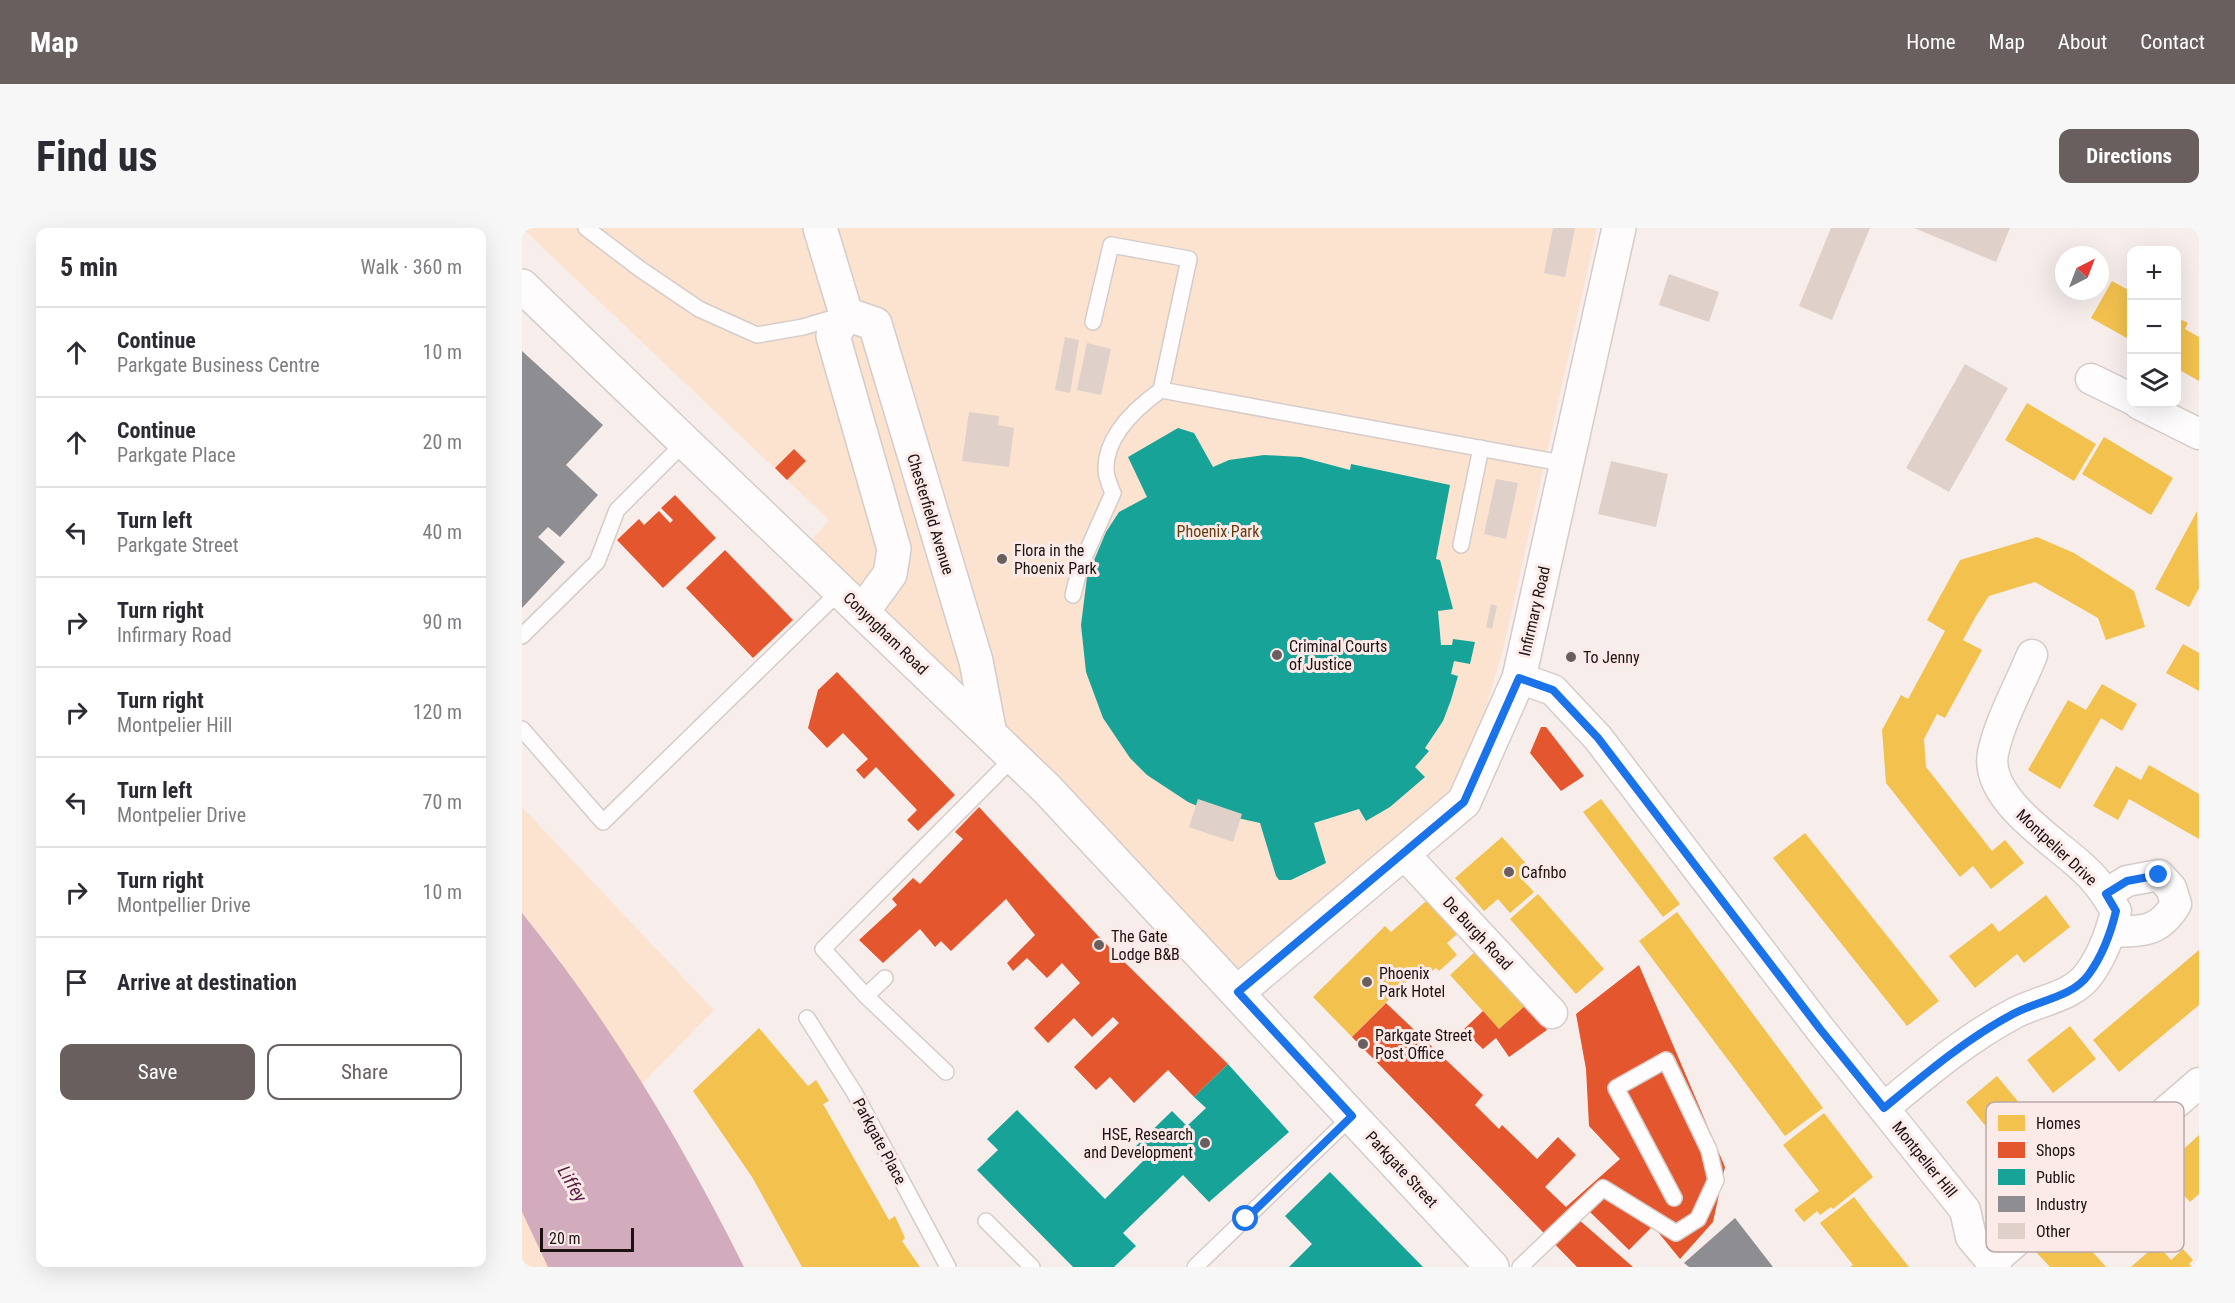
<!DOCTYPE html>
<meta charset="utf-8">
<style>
:root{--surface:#fff;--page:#f7f7f7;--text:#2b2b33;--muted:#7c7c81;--line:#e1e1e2;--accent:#685f5e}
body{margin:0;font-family:"Roboto Condensed",sans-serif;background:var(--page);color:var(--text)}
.controls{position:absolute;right:18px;top:18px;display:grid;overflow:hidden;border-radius:12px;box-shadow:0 6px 24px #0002}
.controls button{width:54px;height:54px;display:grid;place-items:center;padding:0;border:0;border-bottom:2px solid var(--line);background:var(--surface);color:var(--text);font:30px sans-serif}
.compass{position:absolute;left:1533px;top:18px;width:54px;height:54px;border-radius:50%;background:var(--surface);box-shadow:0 6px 24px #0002;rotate:42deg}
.scale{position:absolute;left:18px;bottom:15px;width:94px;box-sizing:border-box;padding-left:6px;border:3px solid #1b1211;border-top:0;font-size:16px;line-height:21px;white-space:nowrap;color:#1b1211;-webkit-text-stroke:4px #fbeae8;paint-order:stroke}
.stop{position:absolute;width:18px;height:18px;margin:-14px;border:4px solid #1a73e8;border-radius:50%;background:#fff}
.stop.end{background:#1a73e8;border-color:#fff;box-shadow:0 2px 6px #0008}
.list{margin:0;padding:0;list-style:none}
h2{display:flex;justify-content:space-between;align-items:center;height:78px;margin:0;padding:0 24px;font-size:26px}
h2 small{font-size:20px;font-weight:400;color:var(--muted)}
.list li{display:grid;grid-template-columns:39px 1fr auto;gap:18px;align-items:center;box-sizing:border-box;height:90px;padding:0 24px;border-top:2px solid var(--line)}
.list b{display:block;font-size:22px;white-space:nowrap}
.list p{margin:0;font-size:20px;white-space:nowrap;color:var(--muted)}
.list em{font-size:20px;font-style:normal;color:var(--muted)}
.actions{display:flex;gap:12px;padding:18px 24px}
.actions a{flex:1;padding:14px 0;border:2px solid var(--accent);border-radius:12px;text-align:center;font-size:21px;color:var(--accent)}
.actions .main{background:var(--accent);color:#fff}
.icon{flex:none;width:33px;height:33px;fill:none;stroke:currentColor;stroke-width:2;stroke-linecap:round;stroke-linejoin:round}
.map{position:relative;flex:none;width:1677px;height:1039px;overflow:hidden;border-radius:12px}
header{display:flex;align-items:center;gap:36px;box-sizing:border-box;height:84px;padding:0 30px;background:var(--accent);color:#fff}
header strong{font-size:28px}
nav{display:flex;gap:33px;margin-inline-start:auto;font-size:21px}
.intro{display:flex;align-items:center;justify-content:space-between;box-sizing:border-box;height:144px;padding:0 36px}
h1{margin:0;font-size:42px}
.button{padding:15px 27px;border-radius:12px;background:var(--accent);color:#fff;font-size:21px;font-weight:700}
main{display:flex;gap:36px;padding:0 36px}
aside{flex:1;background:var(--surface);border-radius:12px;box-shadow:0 6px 24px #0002}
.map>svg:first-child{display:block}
.green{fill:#fbe3d0}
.water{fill:#d2abbc}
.homes{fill:#f2c14e}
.shops{fill:#e4572e}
.public{fill:#17a398}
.industry{fill:#8d8d92}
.building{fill:#dfd0ca}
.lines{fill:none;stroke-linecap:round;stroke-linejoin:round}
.service-casing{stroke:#d5ccca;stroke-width:18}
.minor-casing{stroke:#d5ccca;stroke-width:33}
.tertiary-casing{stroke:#d5ccca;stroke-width:36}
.secondary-casing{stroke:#d5ccca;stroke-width:36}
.service{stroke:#fefcfc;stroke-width:15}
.minor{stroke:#fefcfc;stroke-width:30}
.tertiary{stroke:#fefcfc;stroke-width:33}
.secondary{stroke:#fefcfc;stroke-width:33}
.route{stroke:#1a73e8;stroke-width:8}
.poi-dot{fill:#685f5e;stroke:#fbeae8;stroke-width:2}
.labels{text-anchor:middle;stroke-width:6;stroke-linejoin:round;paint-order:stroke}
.street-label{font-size:16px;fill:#1b1211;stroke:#fbeae8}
.park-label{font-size:16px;fill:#653d0d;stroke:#fbeae8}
.poi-label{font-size:16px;fill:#1b1211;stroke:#fbeae8;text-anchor:start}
.water-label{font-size:18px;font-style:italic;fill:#581a3f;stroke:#fbeae8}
.key{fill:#fbeae8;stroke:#b8a9a8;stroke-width:1.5}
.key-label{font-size:16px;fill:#1b1211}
</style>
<header>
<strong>Map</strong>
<nav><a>Home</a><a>Map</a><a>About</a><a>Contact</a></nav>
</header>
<div class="intro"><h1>Find us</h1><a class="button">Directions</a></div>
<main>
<aside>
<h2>5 min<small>Walk · 360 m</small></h2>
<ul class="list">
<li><svg class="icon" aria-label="ahead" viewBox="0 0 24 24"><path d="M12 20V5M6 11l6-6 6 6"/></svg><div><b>Continue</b><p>Parkgate Business Centre</p></div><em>10 m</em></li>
<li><svg class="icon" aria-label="ahead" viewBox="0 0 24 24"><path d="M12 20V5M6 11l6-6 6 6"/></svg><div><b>Continue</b><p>Parkgate Place</p></div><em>20 m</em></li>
<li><svg class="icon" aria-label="left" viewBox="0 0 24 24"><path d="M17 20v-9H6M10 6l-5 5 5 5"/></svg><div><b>Turn left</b><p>Parkgate Street</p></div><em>40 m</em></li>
<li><svg class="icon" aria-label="right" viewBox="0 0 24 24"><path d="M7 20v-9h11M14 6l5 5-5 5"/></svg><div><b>Turn right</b><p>Infirmary Road</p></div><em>90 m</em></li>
<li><svg class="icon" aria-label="right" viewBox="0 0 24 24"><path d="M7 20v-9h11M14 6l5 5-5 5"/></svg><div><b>Turn right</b><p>Montpelier Hill</p></div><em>120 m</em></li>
<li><svg class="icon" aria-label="left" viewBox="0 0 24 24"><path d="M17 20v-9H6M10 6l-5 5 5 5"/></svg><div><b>Turn left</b><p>Montpelier Drive</p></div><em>70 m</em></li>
<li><svg class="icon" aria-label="right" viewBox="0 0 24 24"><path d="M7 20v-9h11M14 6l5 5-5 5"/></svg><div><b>Turn right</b><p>Montpellier Drive</p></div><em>10 m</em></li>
<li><svg class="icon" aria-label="arrive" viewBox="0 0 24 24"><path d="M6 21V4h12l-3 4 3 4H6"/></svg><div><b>Arrive at destination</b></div></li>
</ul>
<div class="actions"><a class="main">Save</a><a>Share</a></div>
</aside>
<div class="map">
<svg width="1677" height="1039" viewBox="0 0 1677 1039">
<rect width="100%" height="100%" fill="#f7eeec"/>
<!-- green -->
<g class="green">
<polygon points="0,0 1075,0 982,418 952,520 903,608 716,764 279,324 307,292"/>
<polygon points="0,579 192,782 120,856 33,725 0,685"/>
<polygon points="0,984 26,1039 3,1039 0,1033"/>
</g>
<!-- water -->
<path class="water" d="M0,685C88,793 160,915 222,1039H26L0,984Z"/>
<!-- homes -->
<g class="homes">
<polygon points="1590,53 1610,64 1610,113 1569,90"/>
<polygon points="1654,89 1666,95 1663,101 1677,109 1677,153 1654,140"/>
<polygon points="1505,175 1574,216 1552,253 1483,212"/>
<polygon points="1582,209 1651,250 1629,287 1560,246"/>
<polygon points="1675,283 1677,360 1667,379 1633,361"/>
<polygon points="1515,309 1552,325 1612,363 1623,399 1584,412 1576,390 1513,354 1467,368 1454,388 1441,412 1460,422 1423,490 1415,486 1402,511 1404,539 1470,623 1483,612 1502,635 1469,661 1451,638 1438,649 1364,555 1360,502 1379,467 1386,471 1423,403 1405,392 1438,332"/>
<polygon points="1661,416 1677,425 1677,463 1644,445"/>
<polygon points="1580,456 1615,476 1600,503 1579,490 1538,561 1506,542 1546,472 1564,482"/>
<polygon points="1627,537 1677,566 1677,611 1607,571 1596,592 1571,578 1594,538 1619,552"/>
<polygon points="1079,571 1158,676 1141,689 1061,584"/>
<polygon points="1283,605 1417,773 1385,798 1251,630"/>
<polygon points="980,609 1008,640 998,649 1012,664 988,685 976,671 962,683 933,650"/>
<polygon points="1016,666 1082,741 1054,766 988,691"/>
<polygon points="911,667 941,701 925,715 935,727 917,743 914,740 905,747 899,739 830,809 791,769 863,698 869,704"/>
<polygon points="1524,667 1548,699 1502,735 1495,726 1453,760 1427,728 1470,695 1477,704"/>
<polygon points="1155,684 1301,880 1263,908 1117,713"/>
<polygon points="955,722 1005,776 977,801 928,747"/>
<polygon points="1677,722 1677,777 1597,844 1571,812"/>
<polygon points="1548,798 1574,831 1531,865 1505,832"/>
<polygon points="237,800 286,858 294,852 307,873 301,876 367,992 373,988 383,1010 380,1013 398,1039 280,1039 230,949 171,863"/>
<polygon points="1475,848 1546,934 1514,960 1444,874"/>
<polygon points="1302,885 1351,949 1311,981 1309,979 1298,987 1295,983 1282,994 1272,982 1297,963 1261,917"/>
<polygon points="1677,907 1677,966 1668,974 1654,959 1603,1005 1574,973 1639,913 1653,929"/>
<polygon points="1332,969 1348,990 1387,1039 1328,1039 1331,1037 1298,995"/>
<polygon points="1545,995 1559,1011 1584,1039 1528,1039 1513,1023"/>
<polygon points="1635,1016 1649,1032 1661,1021 1671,1032 1667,1036 1671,1039 1609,1039"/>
</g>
<!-- shops -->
<g class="shops">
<polygon points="272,221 284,233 265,252 253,240"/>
<polygon points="153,267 194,310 141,360 95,312 117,291 122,297 137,283 148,295 151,292 139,280"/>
<polygon points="203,322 271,392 231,430 164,360"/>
<polygon points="315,444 433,567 396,603 385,592 395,582 354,539 342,551 334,542 346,531 321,505 305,520 286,500 296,462"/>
<polygon points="1019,499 1024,499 1062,548 1039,563 1008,525"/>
<polygon points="457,579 578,710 706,836 672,869 646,842 612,875 588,849 574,862 552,839 597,795 591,789 570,809 552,790 526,815 512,800 558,755 540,735 525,750 505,730 491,743 485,735 513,707 484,671 429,723 419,713 413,719 398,701 361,735 337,712 375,677 370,671 391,650 398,656 441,611 433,604"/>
<polygon points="1117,737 1203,939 1191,994 1158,1031 1131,998 1107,1022 1068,984 1056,991 1111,1039 1055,1039 830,809 864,775 961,867 953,877 977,901 980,897 1015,931 1036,909 1054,927 1023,959 1044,979 1098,931 1067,898 1064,841 1054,786"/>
<polygon points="1005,776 1025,802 987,829 974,810 961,821 941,802 961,783 977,801"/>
</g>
<!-- public -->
<g class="public">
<polygon points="656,200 672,205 691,239 707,232 742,227 779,229 828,242 829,236 928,257 914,331 918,332 931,381 916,383 919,417 930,417 931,411 953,414 948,436 932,433 929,446 936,448 929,472 921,493 903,520 907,523 893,539 903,549 868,579 844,593 837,581 792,595 804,635 769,652 757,652 754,648 738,595 689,584 666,574 625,547 608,530 581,490 564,444 559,397 565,349 584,304 597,284 625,269 606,229"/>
<polygon points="706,836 767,904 687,974 661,947 601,1005 614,1018 592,1039 551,1039 455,942 476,922 465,911 495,882 583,971 625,929 614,918 650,883 665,898 684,880 672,869"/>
<polygon points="808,944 901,1039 767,1039 790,1016 763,988"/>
</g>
<!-- industry -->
<g class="industry">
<polygon points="0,123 81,197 44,237 76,267 38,309 26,299 16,309 43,334 0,380"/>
<polygon points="1213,990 1251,1039 1167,1039 1162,1035"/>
</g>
<!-- building -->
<g class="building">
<polygon points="1031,0 1053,0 1043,49 1022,45"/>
<polygon points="1309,0 1348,0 1310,92 1277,78"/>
<polygon points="1392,0 1488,0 1474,34"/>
<polygon points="1147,46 1197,64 1187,94 1137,77"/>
<polygon points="543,109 557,112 548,165 533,162"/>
<polygon points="565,115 589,121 579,167 555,162"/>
<polygon points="1443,136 1486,160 1427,264 1384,240"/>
<polygon points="447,184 477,188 476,197 492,200 487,239 440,233"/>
<polygon points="1089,233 1146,246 1134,299 1076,286"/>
<polygon points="974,251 996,255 984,311 962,306"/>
<polygon points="969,376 975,378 970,401 964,399"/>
<polygon points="676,571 720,586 711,614 667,599"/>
</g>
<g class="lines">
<defs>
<g id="service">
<polyline points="64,0 118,41 177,81 235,107 281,99 318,88"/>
<polyline points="571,94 589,17 667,31 639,162 1045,236"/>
<polyline points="939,317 959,220"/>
<path d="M551,367L558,339L591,265C588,258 584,249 584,242C583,208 614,180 639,162"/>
<polyline points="0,408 75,334 95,282 164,213"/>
<polyline points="0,501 81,594 319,362"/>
<polyline points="344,768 363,750"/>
<polyline points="285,790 332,864 426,1039"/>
<polyline points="424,844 344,768 301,721 492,529"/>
<polyline points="464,993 510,1039"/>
<polyline points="673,1039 830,888"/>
<polyline points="998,1039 1081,960 1154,1005 1176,991 1194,952 1187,922 1144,832 1094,860 1152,970"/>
</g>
<g id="minor">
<polyline points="1569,151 1610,171"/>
<polyline points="1617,176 1677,206"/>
<polyline points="997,450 1031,462 1076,510 1298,801 1443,982 1449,1009 1474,1039"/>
<polyline points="882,626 1030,785"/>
<path d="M1584,666L1605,653L1637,647L1649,660L1654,676C1637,705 1620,703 1589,704"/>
<path d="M1362,880C1403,846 1444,811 1491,786C1516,772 1550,770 1567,746C1580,728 1589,704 1594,683C1585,667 1575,652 1561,640C1534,614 1462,571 1471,525C1478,492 1497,459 1510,427"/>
<polyline points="1470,1034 1677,855"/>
</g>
<g id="tertiary">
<polyline points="298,0 324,86 311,108 372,321 368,346 341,383"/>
<polyline points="324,86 353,96 454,433 468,506"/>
</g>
<g id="secondary">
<polyline points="0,58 525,561 970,1039"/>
<polyline points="716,764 942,574 997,450 1097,0"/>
</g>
</defs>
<!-- service casing -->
<use href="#service" class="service-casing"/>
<!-- minor casing -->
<use href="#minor" class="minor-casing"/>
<!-- tertiary casing -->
<use href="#tertiary" class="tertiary-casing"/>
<!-- secondary casing -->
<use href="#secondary" class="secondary-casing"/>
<!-- service -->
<use href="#service" class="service"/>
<!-- minor -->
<use href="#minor" class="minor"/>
<!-- tertiary -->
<use href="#tertiary" class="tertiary"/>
<!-- secondary -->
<use href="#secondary" class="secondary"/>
</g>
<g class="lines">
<!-- route -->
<path class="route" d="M724,991L830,888L716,764L942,574L997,450L1031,462L1076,510L1298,801L1362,880C1403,846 1444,811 1491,786C1516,772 1550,770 1567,746C1580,728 1589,704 1594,683L1584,666L1605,653L1637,647"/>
</g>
<!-- markers -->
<g class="poi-dot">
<circle cx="480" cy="331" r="6"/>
<circle cx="755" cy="427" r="6"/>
<circle cx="1049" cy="429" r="6"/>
<circle cx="987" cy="644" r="6"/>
<circle cx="577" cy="717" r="6"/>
<circle cx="845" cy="754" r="6"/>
<circle cx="841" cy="816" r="6"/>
<circle cx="683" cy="915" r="6"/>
</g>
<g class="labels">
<!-- street labels -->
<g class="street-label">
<text transform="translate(409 286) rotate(73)" y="6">Chesterfield Avenue</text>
<text transform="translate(1012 383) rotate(-77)" y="6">Infirmary Road</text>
<text transform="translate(364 405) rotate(44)" y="6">Conyngham Road</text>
<text transform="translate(1535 619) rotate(43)" y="6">Montpelier Drive</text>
<text transform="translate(956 705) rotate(47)" y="6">De Burgh Road</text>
<text transform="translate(358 913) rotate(62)" y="6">Parkgate Place</text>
<text transform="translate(1403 931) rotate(51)" y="6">Montpelier Hill</text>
<text transform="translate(880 941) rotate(47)" y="6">Parkgate Street</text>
</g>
<!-- park labels -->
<g class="park-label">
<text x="696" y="309">Phoenix Park</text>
</g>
<!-- poi labels -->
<g class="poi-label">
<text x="492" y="328">Flora in the<tspan x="492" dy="18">Phoenix Park</tspan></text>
<text x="767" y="424">Criminal Courts<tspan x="767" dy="18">of Justice</tspan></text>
<text x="1061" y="435">To Jenny</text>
<text x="999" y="650">Cafnbo</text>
<text x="589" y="714">The Gate<tspan x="589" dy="18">Lodge B&amp;B</tspan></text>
<text x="857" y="751">Phoenix<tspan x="857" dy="18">Park Hotel</tspan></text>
<text x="853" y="813">Parkgate Street<tspan x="853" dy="18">Post Office</tspan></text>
<text x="671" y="912" text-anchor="end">HSE, Research<tspan x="671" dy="18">and Development</tspan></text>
</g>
<!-- water labels -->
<g class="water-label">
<text transform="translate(50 956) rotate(59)" y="6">Liffey</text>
</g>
</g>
<!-- legend -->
<rect x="1464" y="874" width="198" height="150" rx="9" class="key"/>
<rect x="1476" y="887" width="27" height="16" fill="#f2c14e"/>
<rect x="1476" y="914" width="27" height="16" fill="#e4572e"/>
<rect x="1476" y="941" width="27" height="16" fill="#17a398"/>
<rect x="1476" y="968" width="27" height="16" fill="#8d8d92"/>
<rect x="1476" y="995" width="27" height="16" fill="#dfd0ca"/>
<g class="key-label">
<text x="1514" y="901">Homes</text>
<text x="1514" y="928">Shops</text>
<text x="1514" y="955">Public</text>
<text x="1514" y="982">Industry</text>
<text x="1514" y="1009">Other</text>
</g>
</svg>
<div class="controls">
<button>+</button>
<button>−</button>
<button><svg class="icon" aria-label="layers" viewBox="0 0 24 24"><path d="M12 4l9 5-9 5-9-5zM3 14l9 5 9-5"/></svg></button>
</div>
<svg class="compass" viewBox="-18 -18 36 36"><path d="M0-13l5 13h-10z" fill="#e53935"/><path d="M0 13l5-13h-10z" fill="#7c7c81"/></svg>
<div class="scale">20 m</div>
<div class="stop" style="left:724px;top:991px"></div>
<div class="stop end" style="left:1637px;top:647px"></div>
</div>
</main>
